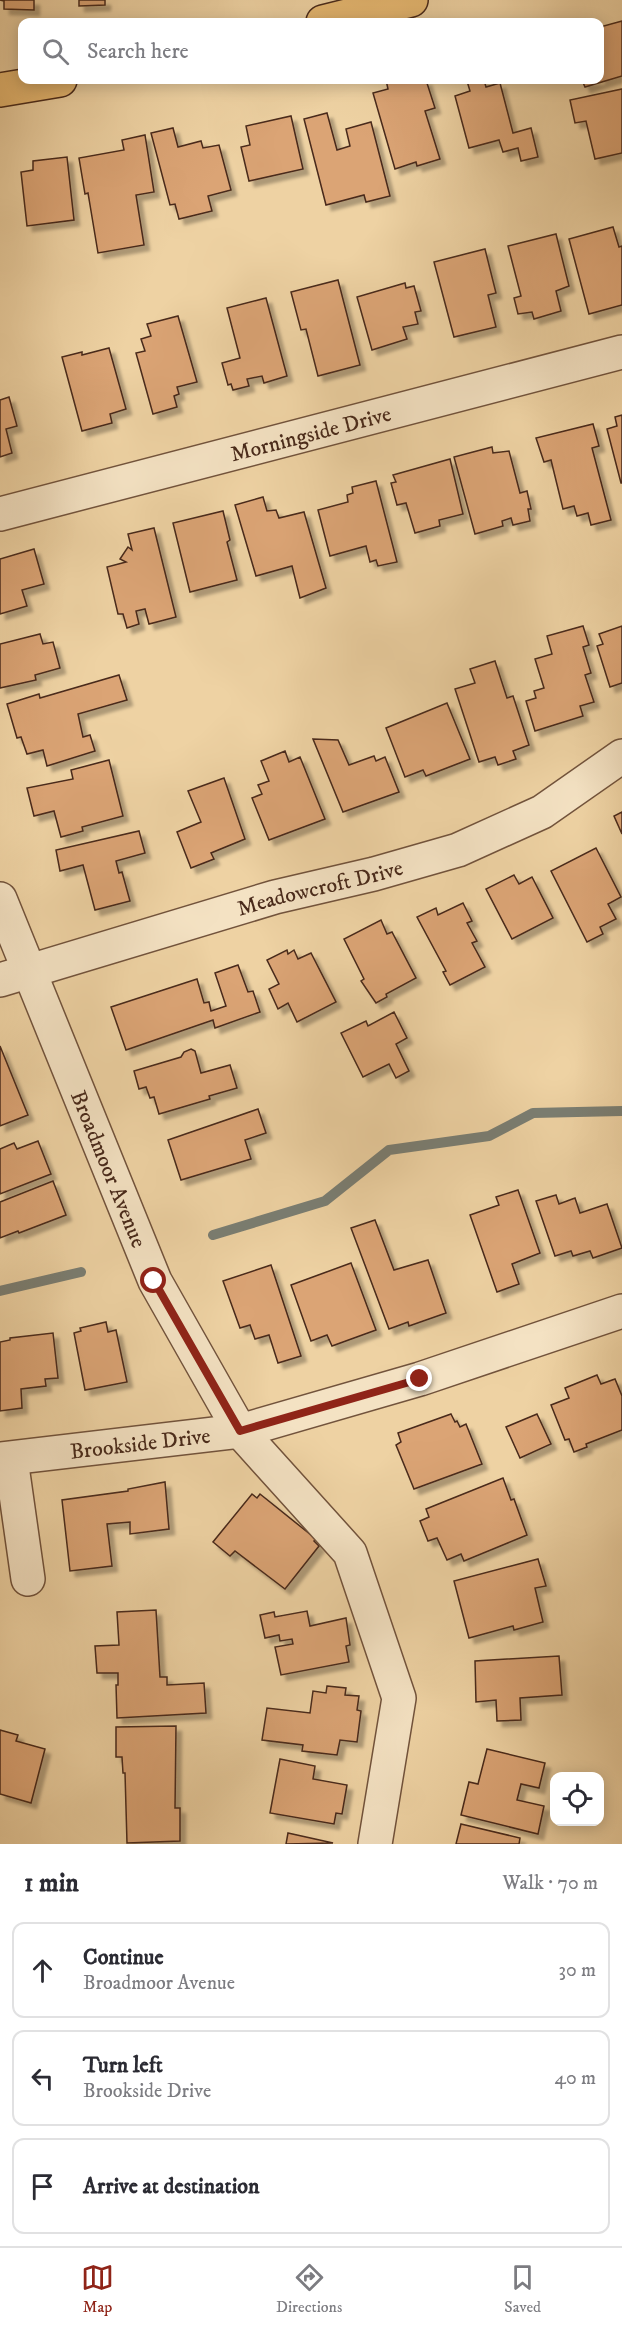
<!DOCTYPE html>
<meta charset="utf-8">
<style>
:root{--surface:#fff;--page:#f7f7f7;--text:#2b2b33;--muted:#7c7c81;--line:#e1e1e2;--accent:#8f2418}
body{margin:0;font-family:"IM FELL DW Pica",serif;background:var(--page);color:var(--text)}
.controls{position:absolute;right:18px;bottom:18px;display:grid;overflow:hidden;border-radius:12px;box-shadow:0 3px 15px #0003}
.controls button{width:54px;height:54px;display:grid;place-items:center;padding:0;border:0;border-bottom:2px solid var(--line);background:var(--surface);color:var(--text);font:30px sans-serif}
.stop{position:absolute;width:18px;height:18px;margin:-14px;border:4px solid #8f2418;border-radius:50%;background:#fff}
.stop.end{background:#8f2418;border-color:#fff;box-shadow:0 2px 6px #0008}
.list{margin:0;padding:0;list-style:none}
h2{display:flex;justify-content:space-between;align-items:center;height:78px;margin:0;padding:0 24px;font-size:26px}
h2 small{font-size:20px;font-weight:400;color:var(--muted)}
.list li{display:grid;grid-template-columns:39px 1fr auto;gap:18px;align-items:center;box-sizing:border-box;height:96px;margin:0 12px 12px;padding:0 12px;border:2px solid var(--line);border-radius:12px}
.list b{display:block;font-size:22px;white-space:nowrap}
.list p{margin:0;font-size:20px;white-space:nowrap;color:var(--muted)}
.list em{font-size:20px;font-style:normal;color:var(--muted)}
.icon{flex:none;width:33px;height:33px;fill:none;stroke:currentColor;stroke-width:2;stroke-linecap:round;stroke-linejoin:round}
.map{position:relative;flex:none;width:622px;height:1844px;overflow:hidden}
.search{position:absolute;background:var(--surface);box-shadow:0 3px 15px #0003;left:18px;right:18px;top:18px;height:66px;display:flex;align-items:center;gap:15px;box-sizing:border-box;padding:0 21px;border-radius:12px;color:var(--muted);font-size:22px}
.sheet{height:402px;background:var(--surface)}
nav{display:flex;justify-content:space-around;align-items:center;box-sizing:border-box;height:84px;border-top:2px solid var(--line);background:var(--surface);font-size:16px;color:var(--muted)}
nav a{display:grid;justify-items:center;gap:3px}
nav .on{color:var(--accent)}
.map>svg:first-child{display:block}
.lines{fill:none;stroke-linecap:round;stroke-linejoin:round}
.stream{stroke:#7a7e73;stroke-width:10}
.building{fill:#dba475;stroke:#48291a;stroke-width:1.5;filter:url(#shadow)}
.minor-casing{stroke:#72533c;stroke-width:36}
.primary-casing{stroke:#48291a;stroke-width:36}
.minor{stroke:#f4e2c3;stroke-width:33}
.primary{stroke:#e7b972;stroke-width:33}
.route{stroke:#8f2418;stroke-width:8}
.labels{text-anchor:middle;stroke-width:4.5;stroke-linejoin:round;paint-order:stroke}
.street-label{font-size:22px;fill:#48291a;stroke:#f4e2c3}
</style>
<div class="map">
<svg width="622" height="1844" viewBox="0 0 622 1844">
<defs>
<filter id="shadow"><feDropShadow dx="5.5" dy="5.5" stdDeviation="1.5" flood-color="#0004"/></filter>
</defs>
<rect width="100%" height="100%" fill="#eed2a3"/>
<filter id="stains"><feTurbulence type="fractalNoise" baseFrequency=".00333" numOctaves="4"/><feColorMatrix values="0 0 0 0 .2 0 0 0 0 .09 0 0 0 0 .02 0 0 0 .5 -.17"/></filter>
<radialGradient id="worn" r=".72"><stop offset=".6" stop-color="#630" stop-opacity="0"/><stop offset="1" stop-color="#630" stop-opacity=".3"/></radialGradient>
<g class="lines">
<!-- stream -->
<g class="stream">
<polyline points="213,1235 325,1201 389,1150 489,1136 533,1113 622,1111"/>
<polyline points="0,1291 81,1272"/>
</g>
</g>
<!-- building -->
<g class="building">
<polygon points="0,0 34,0 34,10 4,9 4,1"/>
<polygon points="79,0 105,0 105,5 79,6"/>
<polygon points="622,21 622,76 585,87 582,80 600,80 600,27"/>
<polygon points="386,80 409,80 410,82 426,80 435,108 425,111 440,159 417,166 416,162 395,169 373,93 388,89"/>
<polygon points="474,80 484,80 486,87 500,83 513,133 531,128 538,157 521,161 518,148 503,152 499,140 469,148 455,96 470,91 467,81"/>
<polygon points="622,89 622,153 595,159 586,121 575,123 570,100"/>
<polygon points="327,113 337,150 350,146 346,129 371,122 390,196 366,202 364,195 326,205 304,119"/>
<polygon points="291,116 303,169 249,181 241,147 250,145 246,126"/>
<polygon points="173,128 178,147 201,141 203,148 219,145 231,190 208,196 212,211 179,219 175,204 170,205 151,133"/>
<polygon points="145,135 154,192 136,195 144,245 98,253 88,193 85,194 79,158 124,150 122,140"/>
<polygon points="67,157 74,220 27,226 21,172 33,170 33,161"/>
<polygon points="613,227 619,247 622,246 622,305 589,314 569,239"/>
<polygon points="556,234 569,286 556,291 561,311 534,319 532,312 518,314 514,298 521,296 508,246"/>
<polygon points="485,249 496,293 488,295 496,327 454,337 434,262"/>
<polygon points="338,280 360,365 318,376 306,329 301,330 291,292"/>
<polygon points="405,283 406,288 414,286 421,311 415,312 418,324 403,327 407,339 372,350 357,297"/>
<polygon points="266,298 287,376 264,383 262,376 247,379 249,386 233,390 231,384 228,385 222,363 240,358 227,308"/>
<polygon points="178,316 197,382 177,387 179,394 174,396 177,407 153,414 136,353 145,351 141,339 151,336 147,324"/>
<polygon points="109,348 126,409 110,414 112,423 82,431 62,357 82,352 82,355"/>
<polygon points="9,397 17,426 6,429 12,453 0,457 0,400"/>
<polygon points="622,415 622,483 621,483 607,429 617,426 615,417"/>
<polygon points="593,424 599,446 592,448 611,520 591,525 588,513 577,516 574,506 563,509 551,460 544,462 536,438"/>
<polygon points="492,447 493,453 509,451 520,493 527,491 531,509 528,509 530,521 513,525 511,518 502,521 503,526 475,534 454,457"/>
<polygon points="450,459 463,514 439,520 440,526 415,533 406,503 397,505 391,483 396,482 393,475"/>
<polygon points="376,481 397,562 378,566 376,560 370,562 366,546 330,556 318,510 348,502 347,495 353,493 352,487"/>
<polygon points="263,497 267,511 276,510 279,518 304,512 326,588 300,598 292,566 256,576 235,505"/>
<polygon points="223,511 230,540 227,542 237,580 190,592 173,523"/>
<polygon points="154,528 176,617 149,624 145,609 136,611 139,624 127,628 123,614 118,614 107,567 126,562 120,559 128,547 132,550 128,534"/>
<polygon points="34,549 44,584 22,590 27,606 0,614 0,559"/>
<polygon points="583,626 589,645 583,647 591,673 585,675 594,702 580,706 583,716 535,731 526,701 536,698 534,691 544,688 535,659 552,654 547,636"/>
<polygon points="622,626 622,683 610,687 597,646 603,644 599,634"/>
<polygon points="40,634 43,644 53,642 60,668 35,675 36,680 0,688 0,644"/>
<polygon points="495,661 507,698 513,696 529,745 513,751 516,759 498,765 495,757 479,762 455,689 475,683 470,669"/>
<polygon points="119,675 127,700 78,714 83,737 90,735 95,751 47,766 43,750 27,754 21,737 17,738 7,704 39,694 40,698"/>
<polygon points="447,703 470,759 426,776 423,770 405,777 386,728"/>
<polygon points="313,739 338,740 349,765 374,756 376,761 385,757 399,792 343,812"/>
<polygon points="285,751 289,762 300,757 325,819 269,840 252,798 262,794 258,785 269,781 261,761"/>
<polygon points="109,760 123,816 82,827 83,831 61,837 54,811 34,816 27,788 73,779 71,770"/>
<polygon points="224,778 245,839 211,853 214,859 191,868 177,832 201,822 188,791"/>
<polygon points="622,812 622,834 614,816"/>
<polygon points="139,831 145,853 116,861 119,873 122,872 130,901 95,910 83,865 60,871 56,850"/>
<polygon points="596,848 621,897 608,904 616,919 600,927 603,934 587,942 551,871"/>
<polygon points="514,875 519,884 532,877 553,918 512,939 486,889"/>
<polygon points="463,903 472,921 467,923 477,941 472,943 485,967 450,985 443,972 446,971 417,917 436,908 438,915"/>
<polygon points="381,920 387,934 392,932 416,978 386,994 387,997 376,1003 361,981 364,979 344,939"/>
<polygon points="287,950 288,954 294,950 298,959 311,953 336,1002 297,1022 288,1003 278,1009 269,989 279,984 267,960"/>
<polygon points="238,965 248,992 253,991 260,1012 215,1028 213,1020 126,1050 111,1007 197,979 204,1003 209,1002 211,1011 226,1006 215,973"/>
<polygon points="394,1012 407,1038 396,1044 409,1071 396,1078 389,1064 363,1077 341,1033 366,1021 368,1026"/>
<polygon points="0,1046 28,1115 0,1126"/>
<polygon points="191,1049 195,1051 201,1073 230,1065 237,1088 209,1096 210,1099 159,1114 154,1097 150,1098 146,1087 139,1089 134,1071 181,1057 184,1052"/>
<polygon points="258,1109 266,1133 245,1140 251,1159 181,1180 168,1140"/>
<polygon points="38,1141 51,1174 0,1194 0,1149 14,1143 17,1149"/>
<polygon points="53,1181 66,1215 19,1233 18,1231 0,1238 0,1202"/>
<polygon points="518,1190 540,1253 512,1264 519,1284 497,1292 470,1215 499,1205 496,1197"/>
<polygon points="556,1195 559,1204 575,1198 580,1213 607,1204 622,1248 593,1258 590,1251 573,1256 571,1251 555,1256 536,1201"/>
<polygon points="375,1220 394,1270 428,1260 446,1313 409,1326 408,1322 389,1329 351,1228"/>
<polygon points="351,1263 376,1330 332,1346 327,1335 311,1341 291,1285"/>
<polygon points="271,1265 301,1356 278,1363 269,1335 255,1339 250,1325 240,1328 223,1281"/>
<polygon points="106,1322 108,1332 116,1330 127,1382 85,1390 74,1333 81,1331 80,1328"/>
<polygon points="53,1333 58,1378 45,1379 46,1386 21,1389 22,1408 0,1411 0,1342 10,1340 10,1338"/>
<polygon points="597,1375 601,1384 615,1379 622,1396 622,1430 586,1444 587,1447 574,1452 569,1439 565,1440 551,1405 569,1398 565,1388"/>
<polygon points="451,1414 455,1422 457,1421 460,1427 466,1424 482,1464 414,1489 396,1445 401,1442 398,1433"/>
<polygon points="537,1414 551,1444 520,1458 506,1427"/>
<polygon points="503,1478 511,1500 514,1499 527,1535 464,1561 461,1554 447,1560 437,1538 428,1541 420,1521 429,1517 426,1509"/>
<polygon points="165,1482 169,1529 130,1534 130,1522 107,1524 112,1566 70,1571 62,1500 128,1491 128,1489"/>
<polygon points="252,1494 257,1498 260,1494 316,1539 314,1541 319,1546 285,1589 235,1551 230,1556 213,1542"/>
<polygon points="538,1559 546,1586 535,1588 543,1622 514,1630 513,1626 469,1638 454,1581"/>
<polygon points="156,1610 160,1677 167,1677 167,1685 204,1683 206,1713 117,1718 116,1685 118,1685 118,1673 97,1673 95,1646 119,1645 117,1612"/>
<polygon points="307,1611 310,1626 346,1618 350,1645 346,1646 349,1662 281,1675 275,1647 293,1644 292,1639 280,1641 279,1635 265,1638 260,1615 274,1612 275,1617"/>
<polygon points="559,1656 562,1695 520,1698 521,1720 497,1721 496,1700 476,1702 475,1661"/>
<polygon points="327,1686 346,1688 345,1695 359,1696 357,1710 361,1711 357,1742 340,1740 337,1755 302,1751 303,1745 262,1740 267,1708 310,1713 313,1691 326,1693"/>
<polygon points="176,1726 175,1808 180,1808 180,1841 127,1843 125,1773 123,1773 122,1757 116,1757 116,1727"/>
<polygon points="0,1730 18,1735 16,1741 45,1749 31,1803 0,1794"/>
<polygon points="487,1749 545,1763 539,1788 521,1784 517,1800 544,1806 538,1834 461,1815 469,1782 478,1784"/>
<polygon points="280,1759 315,1766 313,1779 347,1785 342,1814 336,1813 334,1824 270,1813"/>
<polygon points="461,1824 520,1838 519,1844 456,1844"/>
<polygon points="288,1833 333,1843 286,1844"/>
</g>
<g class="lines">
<defs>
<g id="minor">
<path id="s1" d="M0,514L622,352"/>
<path id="s2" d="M0,899L155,1281L240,1431L350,1553L399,1698L375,1844"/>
<path id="s3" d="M0,980L275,897L374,874L458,850L542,812L622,756"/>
<path id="s4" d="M0,1459L240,1431L420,1379L622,1311"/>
<polyline points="11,1459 28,1579"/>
</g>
<g id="primary">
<polyline points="323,22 411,0"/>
<polyline points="0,90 60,80"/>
</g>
</defs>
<!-- minor casing -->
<use href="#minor" class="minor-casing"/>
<!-- primary casing -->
<use href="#primary" class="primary-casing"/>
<!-- minor -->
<use href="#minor" class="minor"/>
<!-- primary -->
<use href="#primary" class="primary"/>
</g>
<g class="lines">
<!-- route -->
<polyline class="route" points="154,1281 240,1431 420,1379"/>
</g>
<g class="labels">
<!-- street labels -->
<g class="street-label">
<text dy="8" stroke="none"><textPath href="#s1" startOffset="321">Morningside Drive</textPath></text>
<text dy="8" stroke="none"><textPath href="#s3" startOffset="333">Meadowcroft Drive</textPath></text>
<text dy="8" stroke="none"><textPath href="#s2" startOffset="291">Broadmoor Avenue</textPath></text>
<text dy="8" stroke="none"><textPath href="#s4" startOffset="141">Brookside Drive</textPath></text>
</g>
</g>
<rect width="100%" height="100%" filter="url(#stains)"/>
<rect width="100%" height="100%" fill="url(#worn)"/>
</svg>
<div class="controls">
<button><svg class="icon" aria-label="locate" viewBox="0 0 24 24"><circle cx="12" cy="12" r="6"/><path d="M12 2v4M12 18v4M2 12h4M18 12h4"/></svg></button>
</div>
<div class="stop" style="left:154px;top:1281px"></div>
<div class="stop end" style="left:420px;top:1379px"></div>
<div class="search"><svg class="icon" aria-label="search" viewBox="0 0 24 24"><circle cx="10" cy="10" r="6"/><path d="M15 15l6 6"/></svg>Search here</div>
</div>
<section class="sheet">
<h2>1 min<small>Walk · 70 m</small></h2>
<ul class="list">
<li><svg class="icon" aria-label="ahead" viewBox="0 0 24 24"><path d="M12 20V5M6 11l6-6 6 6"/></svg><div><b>Continue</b><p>Broadmoor Avenue</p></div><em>30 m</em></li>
<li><svg class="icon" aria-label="left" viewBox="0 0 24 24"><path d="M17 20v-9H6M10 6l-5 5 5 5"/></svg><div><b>Turn left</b><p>Brookside Drive</p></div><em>40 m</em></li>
<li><svg class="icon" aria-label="arrive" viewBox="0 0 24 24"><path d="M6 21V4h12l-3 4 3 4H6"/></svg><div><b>Arrive at destination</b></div></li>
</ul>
</section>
<nav>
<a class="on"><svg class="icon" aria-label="map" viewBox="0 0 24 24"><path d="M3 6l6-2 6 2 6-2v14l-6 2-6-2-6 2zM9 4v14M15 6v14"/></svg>Map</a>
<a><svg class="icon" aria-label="directions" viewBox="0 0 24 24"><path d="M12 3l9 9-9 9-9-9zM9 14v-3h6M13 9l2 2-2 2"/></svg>Directions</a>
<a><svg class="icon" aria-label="saved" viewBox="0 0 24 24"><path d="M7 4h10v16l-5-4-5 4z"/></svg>Saved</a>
</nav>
